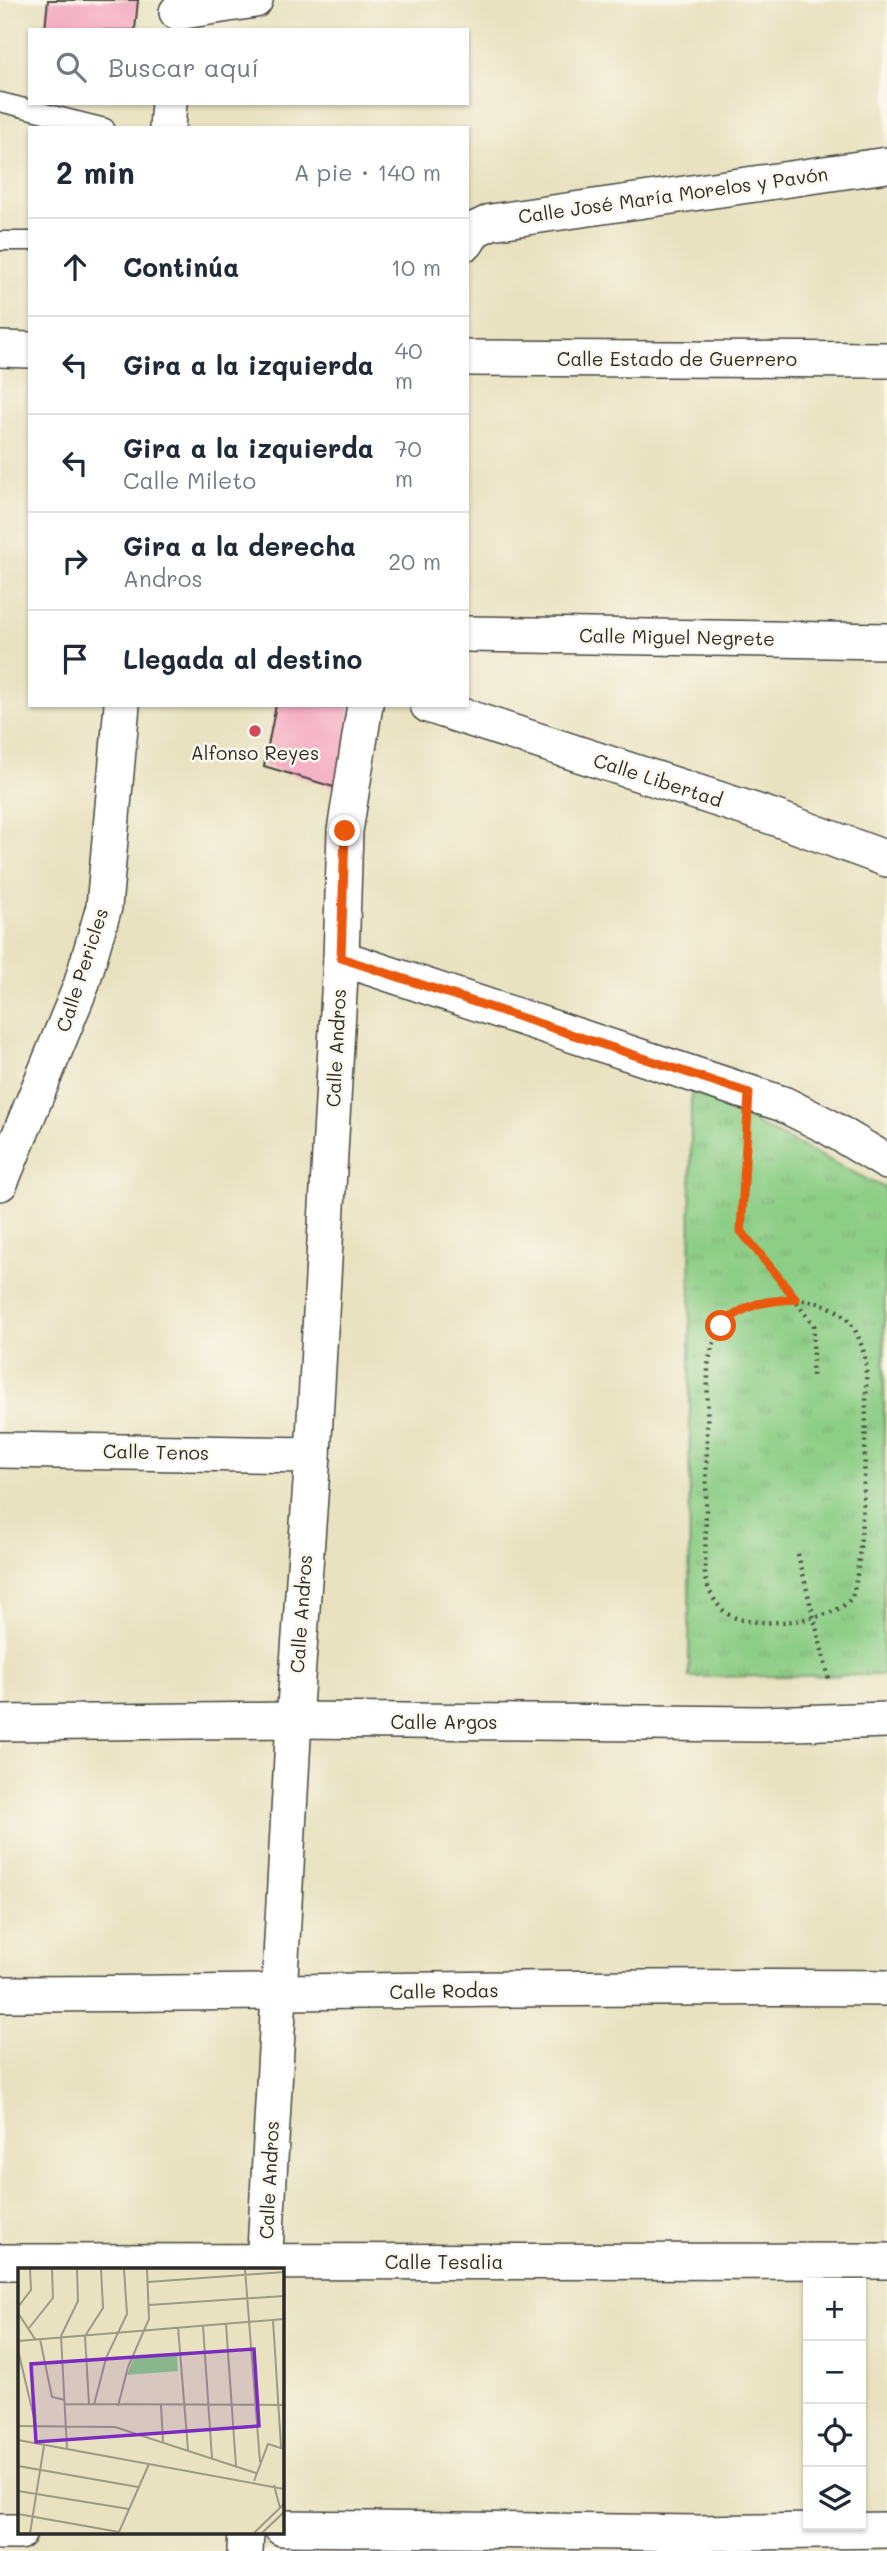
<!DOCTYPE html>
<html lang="es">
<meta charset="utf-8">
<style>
:root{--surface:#fff;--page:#f2f2f3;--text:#1f2937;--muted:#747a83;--line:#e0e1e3}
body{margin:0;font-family:Mali,sans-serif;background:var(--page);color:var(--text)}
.controls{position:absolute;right:21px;bottom:21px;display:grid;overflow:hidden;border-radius:0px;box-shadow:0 2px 5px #0004}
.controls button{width:63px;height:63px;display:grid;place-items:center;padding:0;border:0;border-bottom:2px solid var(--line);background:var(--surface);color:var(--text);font:35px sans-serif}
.stop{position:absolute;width:21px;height:21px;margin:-16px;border:5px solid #ea580c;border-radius:50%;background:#fff}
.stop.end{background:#ea580c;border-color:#fff;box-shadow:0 2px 7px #0008}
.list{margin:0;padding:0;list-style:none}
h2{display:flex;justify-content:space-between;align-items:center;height:91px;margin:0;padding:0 28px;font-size:30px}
h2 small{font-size:23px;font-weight:400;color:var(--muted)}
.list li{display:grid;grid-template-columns:46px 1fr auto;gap:21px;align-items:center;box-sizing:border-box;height:98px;padding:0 28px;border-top:2px solid var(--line)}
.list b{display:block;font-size:26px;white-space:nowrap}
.list p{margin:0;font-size:23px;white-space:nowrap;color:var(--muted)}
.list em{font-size:23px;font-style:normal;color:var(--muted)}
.icon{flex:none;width:38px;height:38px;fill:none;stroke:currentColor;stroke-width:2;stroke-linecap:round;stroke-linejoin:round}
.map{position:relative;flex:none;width:887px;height:2551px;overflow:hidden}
.search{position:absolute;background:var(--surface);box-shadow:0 2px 5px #0004;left:28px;top:28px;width:441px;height:77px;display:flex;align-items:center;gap:18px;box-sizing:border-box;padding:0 24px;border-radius:0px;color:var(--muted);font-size:26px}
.panel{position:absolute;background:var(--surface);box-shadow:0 2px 5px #0004;left:28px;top:126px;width:441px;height:581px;border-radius:0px}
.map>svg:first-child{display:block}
.grass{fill:url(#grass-tufts);stroke:#5c7c58;stroke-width:2}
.building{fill:#f4a6bf}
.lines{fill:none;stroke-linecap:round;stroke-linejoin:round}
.service-casing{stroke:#474641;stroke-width:21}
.minor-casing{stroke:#474641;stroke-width:38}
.path{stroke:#474641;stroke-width:4.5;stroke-dasharray:2 5;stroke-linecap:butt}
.service{stroke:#fff;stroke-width:18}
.minor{stroke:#fff;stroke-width:35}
.route{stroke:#ea580c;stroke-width:9}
.poi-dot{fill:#d1495b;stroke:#fbf7ec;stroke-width:2.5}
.labels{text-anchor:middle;stroke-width:5;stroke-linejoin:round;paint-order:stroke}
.street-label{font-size:19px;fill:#2b2b2b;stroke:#fbf7ec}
.poi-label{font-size:19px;fill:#2b2b2b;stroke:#fbf7ec}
.inset-road{fill:none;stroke:#9c9984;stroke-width:2}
.view{fill:#7b2cbf;fill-opacity:0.15;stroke:#7b2cbf;stroke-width:3.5}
.inset-edge{fill:none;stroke:#2b2b2b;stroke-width:3.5}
</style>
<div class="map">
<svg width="887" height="2551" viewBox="0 0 887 2551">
<defs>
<pattern id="grass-tufts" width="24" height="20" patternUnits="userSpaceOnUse" patternTransform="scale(1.75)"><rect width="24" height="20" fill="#8dce86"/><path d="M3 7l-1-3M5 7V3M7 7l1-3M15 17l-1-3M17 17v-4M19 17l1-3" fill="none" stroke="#7ab174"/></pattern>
</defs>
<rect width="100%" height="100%" fill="#fbf7ec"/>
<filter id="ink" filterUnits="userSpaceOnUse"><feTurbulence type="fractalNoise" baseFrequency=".0143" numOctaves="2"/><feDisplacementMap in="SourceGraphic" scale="14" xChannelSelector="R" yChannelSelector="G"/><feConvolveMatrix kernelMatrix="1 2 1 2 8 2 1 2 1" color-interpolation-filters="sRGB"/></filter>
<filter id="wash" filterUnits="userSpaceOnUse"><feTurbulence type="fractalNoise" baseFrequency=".00686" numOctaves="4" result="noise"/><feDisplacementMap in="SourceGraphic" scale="28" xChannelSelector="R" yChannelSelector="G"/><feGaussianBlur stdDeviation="1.57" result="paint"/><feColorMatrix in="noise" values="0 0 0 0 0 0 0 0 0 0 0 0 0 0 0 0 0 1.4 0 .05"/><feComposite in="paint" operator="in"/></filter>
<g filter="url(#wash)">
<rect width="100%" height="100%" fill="#e8e2c0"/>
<!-- grass -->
<polygon class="grass" points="691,1091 885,1188 883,1675 689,1677"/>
<g id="blocks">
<!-- building -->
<g class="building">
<polygon points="48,0 138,0 135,30 45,30"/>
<polygon points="276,705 351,705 340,789 264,766"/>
</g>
</g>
</g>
<g filter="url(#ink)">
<use href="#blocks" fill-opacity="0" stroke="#474641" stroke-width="2"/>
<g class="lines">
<defs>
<g id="service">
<polyline points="0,102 105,128"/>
<polyline points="0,241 30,241"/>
</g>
<g id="minor">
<polyline points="177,12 255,0"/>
<polyline points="167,128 169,103"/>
<polyline points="467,242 474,230 491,222 887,165"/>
<polyline points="0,349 30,350"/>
<polyline points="467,358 887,360"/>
<polyline points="467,634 887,641"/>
<polyline points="428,705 773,817 887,859"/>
<polyline points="341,958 783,1104 827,1126 887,1162"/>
<polyline points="0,1183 81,986 104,907 122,705"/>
<polyline points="0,1450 313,1455"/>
<polyline points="0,1723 294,1720 762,1724 887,1720"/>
<path d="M0,1994C296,1994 591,1985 887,1988"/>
<polyline points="0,2262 887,2261"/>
<polyline points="264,2269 294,1720 313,1455 341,958 345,831 365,705"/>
<polyline points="282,2528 698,2533 887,2530"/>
<polyline points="0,2532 19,2532"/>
<polyline points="245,2551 246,2532"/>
</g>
</defs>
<!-- service casing -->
<use href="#service" class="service-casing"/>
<!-- minor casing -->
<use href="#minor" class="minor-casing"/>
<!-- path -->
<g class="path">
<polyline points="747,1133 741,1231 814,1325 812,1377"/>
<path d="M796,1299C818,1301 843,1308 855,1330C860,1340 865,1353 866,1365C867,1398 864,1578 851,1598C837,1621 761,1628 736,1618C719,1612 710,1595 705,1578L708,1366C717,1311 745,1302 796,1299Z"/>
<polyline points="798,1554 830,1683"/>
</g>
<!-- service -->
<use href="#service" class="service"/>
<!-- minor -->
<use href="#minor" class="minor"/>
</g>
</g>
<g class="lines" filter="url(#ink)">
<!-- route -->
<path class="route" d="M345,831L341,958L749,1093L741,1231L796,1299C763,1301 746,1303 721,1326"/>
</g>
<!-- markers -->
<circle class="poi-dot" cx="255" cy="731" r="7"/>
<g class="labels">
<!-- street labels -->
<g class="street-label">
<text transform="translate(673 195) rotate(-8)" y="7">Calle José María Morelos y Pavón</text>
<text x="677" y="366">Calle Estado de Guerrero</text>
<text transform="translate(677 637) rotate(1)" y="7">Calle Miguel Negrete</text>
<text transform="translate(658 780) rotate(18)" y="7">Calle Libertad</text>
<text transform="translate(82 970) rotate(-72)" y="7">Calle Pericles</text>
<text transform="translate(336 1048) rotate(-87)" y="7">Calle Andros</text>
<text transform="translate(156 1452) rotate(1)" y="7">Calle Tenos</text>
<text transform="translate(301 1614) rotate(-86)" y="7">Calle Andros</text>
<text x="444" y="1729">Calle Argos</text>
<text transform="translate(444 1991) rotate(-1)" y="7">Calle Rodas</text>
<text transform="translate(269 2180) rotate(-87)" y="7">Calle Andros</text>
<text x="444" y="2269">Calle Tesalia</text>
</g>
<!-- poi labels -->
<g class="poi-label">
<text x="255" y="760">Alfonso Reyes</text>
</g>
</g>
<!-- overview -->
<g transform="translate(18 2268)">
<rect width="266" height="266" fill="#e8e2c0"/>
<path d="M159,86L160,103L109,107L116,89Z" fill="#8dce86"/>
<path class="inset-road" d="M227,1L242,194M130,14L266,4M131,37L266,28M0,39L13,22L12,1M0,45L17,71M255,52L263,179M208,56L218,198M185,58L194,190M160,59L170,182M11,60L35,30L34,1M22,71L34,129L47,132M0,73L266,51M0,82L18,158M47,136L266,137M71,136L67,68L85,40L83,1M76,137L88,90L109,46L106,1M143,137L145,174M100,138L110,99L131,51L129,1M0,158L97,159L238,205M0,172L266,221M49,181L43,68L60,33L59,1M0,198L120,219M236,213L250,176L266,181M256,217L262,240M0,223L111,241M0,246L101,264M101,264L131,196M12,265L26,178M236,265L266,236M244,265L266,244"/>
<path class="view" d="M236,81L241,158L18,174L13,96Z"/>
<rect width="266" height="266" class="inset-edge"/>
</g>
</svg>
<div class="controls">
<button>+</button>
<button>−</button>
<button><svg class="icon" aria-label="locate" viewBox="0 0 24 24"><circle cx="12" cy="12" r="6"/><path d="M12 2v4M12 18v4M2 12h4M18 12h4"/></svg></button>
<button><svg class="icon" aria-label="layers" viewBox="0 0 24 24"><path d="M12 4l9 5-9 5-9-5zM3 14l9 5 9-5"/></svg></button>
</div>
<div class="stop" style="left:721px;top:1326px"></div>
<div class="stop end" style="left:345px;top:831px"></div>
<div class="search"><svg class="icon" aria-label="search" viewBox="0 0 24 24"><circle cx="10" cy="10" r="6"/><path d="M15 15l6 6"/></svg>Buscar aquí</div>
<section class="panel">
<h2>2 min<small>A pie · 140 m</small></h2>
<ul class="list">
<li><svg class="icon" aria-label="ahead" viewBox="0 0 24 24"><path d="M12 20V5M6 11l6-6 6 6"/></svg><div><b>Continúa</b></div><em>10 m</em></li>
<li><svg class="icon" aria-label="left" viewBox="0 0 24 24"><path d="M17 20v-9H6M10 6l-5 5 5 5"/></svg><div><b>Gira a la izquierda</b></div><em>40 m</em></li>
<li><svg class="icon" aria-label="left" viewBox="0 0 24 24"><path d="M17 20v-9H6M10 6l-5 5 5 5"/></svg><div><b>Gira a la izquierda</b><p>Calle Mileto</p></div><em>70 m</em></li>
<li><svg class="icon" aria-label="right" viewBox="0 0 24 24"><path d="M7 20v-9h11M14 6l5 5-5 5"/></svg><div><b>Gira a la derecha</b><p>Andros</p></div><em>20 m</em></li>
<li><svg class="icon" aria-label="arrive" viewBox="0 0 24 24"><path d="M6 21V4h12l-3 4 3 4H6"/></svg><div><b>Llegada al destino</b></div></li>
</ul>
</section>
</div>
